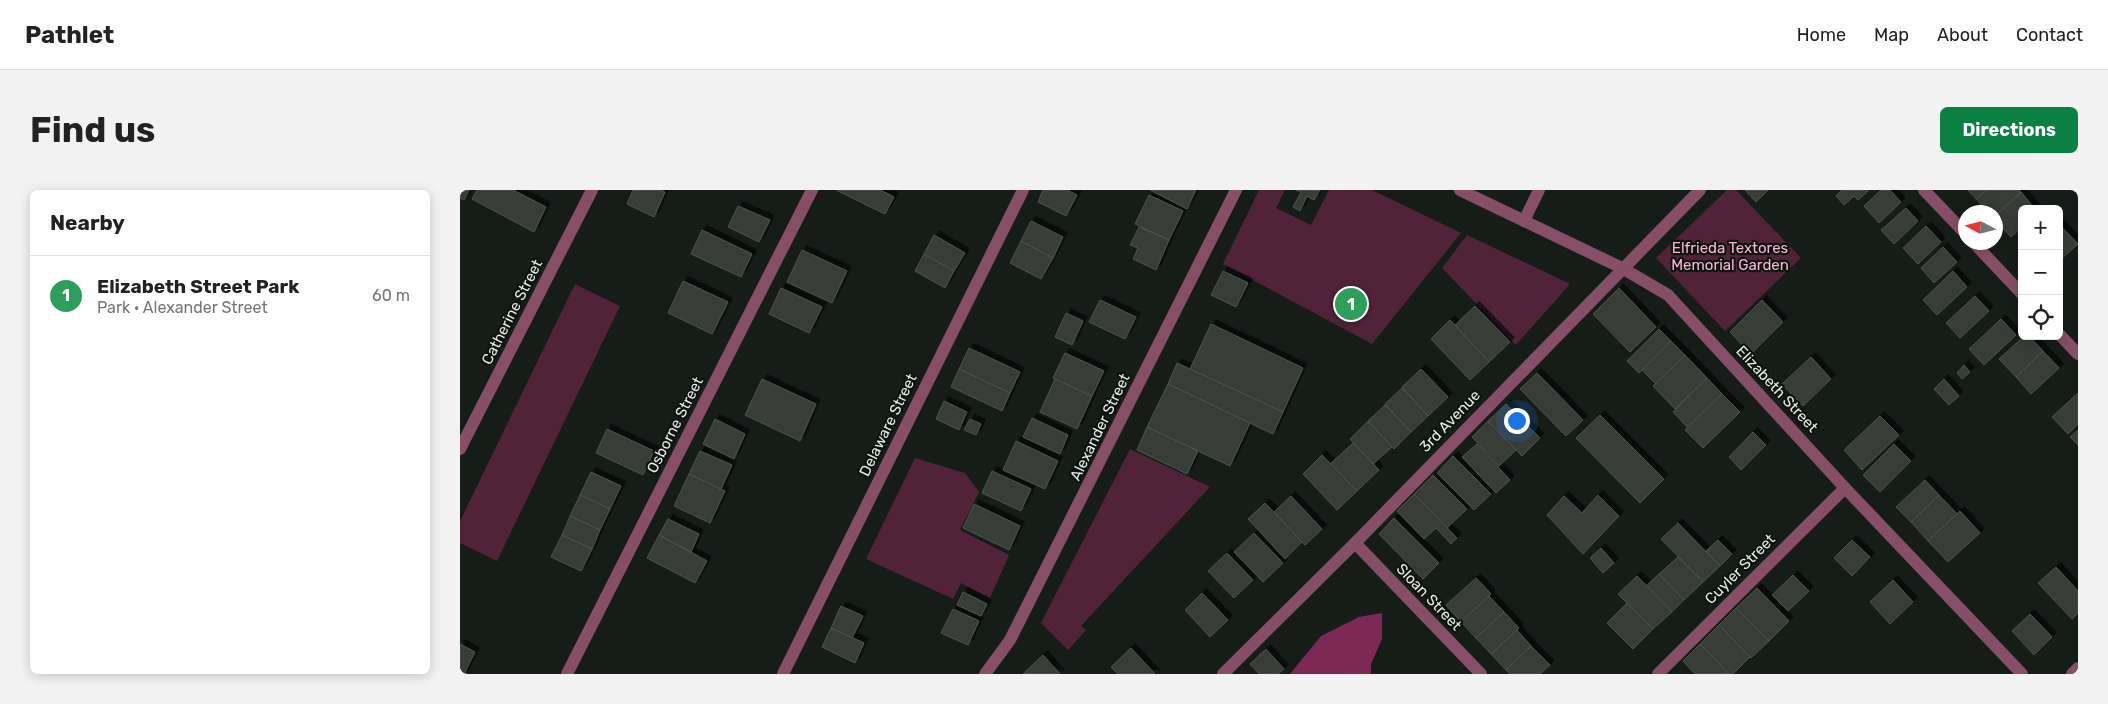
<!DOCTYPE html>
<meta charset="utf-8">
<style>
:root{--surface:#fff;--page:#f2f2f2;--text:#222;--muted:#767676;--line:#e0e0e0;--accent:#0b8043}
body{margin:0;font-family:Rubik,sans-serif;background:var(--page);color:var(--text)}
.controls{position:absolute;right:15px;top:15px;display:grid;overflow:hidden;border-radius:8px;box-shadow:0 2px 12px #0003}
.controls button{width:45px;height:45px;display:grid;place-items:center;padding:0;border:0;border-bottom:1px solid var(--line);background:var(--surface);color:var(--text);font:25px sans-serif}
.compass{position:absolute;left:1498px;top:15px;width:45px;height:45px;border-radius:50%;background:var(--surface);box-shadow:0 2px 12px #0003;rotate:277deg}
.you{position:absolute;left:1056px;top:230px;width:18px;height:18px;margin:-12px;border:4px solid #fff;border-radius:50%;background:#1a73e8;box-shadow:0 0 0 8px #1a73e833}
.badge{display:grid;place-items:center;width:32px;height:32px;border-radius:50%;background:var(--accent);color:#fff;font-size:16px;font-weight:700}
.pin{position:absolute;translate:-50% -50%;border:2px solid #fff;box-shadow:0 1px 5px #0006}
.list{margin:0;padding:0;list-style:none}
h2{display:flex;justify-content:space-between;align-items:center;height:65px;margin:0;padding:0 20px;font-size:21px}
h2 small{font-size:16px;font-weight:400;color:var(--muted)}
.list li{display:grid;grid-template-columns:32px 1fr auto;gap:15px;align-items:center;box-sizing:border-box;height:80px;padding:0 20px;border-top:1px solid var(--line)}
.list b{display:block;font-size:19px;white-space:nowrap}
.list p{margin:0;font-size:16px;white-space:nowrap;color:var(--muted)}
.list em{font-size:16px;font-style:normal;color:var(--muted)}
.icon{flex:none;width:28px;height:28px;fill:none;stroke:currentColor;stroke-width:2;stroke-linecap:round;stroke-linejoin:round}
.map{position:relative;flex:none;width:1618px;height:484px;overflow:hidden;border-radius:8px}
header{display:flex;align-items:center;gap:30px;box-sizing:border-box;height:70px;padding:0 25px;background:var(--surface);border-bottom:1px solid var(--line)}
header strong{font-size:24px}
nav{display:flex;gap:28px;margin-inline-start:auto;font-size:18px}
.intro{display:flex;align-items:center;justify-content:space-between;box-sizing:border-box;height:120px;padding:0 30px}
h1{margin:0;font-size:35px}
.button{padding:12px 22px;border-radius:8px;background:var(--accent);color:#fff;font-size:18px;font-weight:700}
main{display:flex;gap:30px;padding:0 30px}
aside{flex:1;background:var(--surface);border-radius:8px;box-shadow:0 2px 12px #0003}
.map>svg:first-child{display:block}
.green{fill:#502339}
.forest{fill:#7c2a54}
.building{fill:#373e39;stroke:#4c544e;filter:url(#shadow)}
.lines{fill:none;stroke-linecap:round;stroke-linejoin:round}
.minor{stroke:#864e67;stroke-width:12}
.labels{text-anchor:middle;stroke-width:4.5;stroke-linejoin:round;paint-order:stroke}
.park-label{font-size:15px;fill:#fdb5d4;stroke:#0d140f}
.street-label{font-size:15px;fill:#e7ece9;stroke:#0d140f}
</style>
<header>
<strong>Pathlet</strong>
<nav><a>Home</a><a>Map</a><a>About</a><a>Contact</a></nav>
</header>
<div class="intro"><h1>Find us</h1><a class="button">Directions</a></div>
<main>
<aside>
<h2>Nearby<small></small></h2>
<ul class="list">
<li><span class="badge" style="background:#2e9e5b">1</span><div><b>Elizabeth Street Park</b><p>Park · Alexander Street</p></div><em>60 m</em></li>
</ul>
</aside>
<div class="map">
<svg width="1618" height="484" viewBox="0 0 1618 484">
<defs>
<filter id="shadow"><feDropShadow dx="4.5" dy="-4.5" stdDeviation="0" flood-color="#0009"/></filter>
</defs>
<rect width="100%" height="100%" fill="#161d18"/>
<!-- green -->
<g class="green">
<polygon points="799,0 825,0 816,18 851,35 869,0 912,0 1001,43 912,154 763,74"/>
<polygon points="1267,0 1276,0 1341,68 1265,141 1196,68"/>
<polygon points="1007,45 1110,94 1056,155 982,78"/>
<polygon points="115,94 160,116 37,371 0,353 0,331"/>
<polygon points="670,259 750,297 621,436 626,440 608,460 581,433"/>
<polygon points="455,268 505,283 519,302 500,340 549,365 530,408 501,393 493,409 406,369"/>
</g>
<!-- forest -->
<polygon class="forest" points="922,423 922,449 911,474 911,484 830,484 861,446 899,427"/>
<!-- building -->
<g class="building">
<polygon points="0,0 9,0 4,10 0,8"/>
<polygon points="17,0 53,0 86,17 74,42 12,9"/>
<polygon points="173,0 200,0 205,2 194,27 167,14"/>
<polygon points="376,0 420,0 434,7 425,24"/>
<polygon points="583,0 607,0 617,5 606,26 578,12"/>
<polygon points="690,0 736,0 727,19"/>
<polygon points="836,0 860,0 854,10 847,6 840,21 833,17 841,2"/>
<polygon points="1285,0 1308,0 1296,12"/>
<polygon points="1382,0 1409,0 1398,10 1394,6 1384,15 1376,6"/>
<polygon points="1421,0 1430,0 1441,12 1419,33 1404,16"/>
<polygon points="1508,0 1526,0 1516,9"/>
<polygon points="1526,0 1559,0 1561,2 1536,25 1536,22 1528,22 1516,9"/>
<polygon points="1561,2 1575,19 1562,19 1562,37 1551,47 1536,30 1536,25"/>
<polygon points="689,5 723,21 709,50 675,34"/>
<polygon points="278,16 310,30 299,52 268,37"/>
<polygon points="1446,18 1458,31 1434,54 1421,40"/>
<polygon points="571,31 603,47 593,68 561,51"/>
<polygon points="1599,34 1618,54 1599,71"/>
<polygon points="1466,36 1481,52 1458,74 1443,58"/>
<polygon points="679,37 709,50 696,80 673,69 678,58 670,55"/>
<polygon points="242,40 292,64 281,87 231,64"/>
<polygon points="474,45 505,63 494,81 464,64"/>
<polygon points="561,51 593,68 581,89 550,73"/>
<polygon points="1483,57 1497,72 1474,93 1461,78"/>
<polygon points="342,60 387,81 372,113 327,92"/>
<polygon points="464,64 494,81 485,98 455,81"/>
<polygon points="763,81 788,93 776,117 751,105"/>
<polygon points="1493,81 1507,97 1477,125 1463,110"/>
<polygon points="223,91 268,112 252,144 208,123"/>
<polygon points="321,98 362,117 349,143 309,124"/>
<polygon points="1159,98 1196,137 1170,162 1133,124"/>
<polygon points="1515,106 1529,121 1500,148 1486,133"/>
<polygon points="640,110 676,127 665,149 629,132"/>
<polygon points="1302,110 1323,132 1291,164 1270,142"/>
<polygon points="1015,116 1050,152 1029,172 995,135"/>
<polygon points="606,123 623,131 612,155 595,147"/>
<polygon points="1541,129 1556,145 1524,175 1509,159"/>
<polygon points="990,130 1029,172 1010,190 971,149"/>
<polygon points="751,134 843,178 823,222 730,179"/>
<polygon points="1199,139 1211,151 1179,183 1167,171"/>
<polygon points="1564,146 1569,146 1583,161 1556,187 1539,169"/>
<polygon points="1211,151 1225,165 1196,194 1182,180"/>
<polygon points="509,158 560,182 550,203 499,179"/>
<polygon points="1583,161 1599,178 1571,204 1556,187"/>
<polygon points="605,163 644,181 632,206 593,188"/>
<polygon points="1225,165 1247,188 1215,219 1193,196"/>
<polygon points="1351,167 1371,189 1343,216 1322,194"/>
<polygon points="717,173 823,222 813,244 708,194"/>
<polygon points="1504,175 1510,182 1502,189 1497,183"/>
<polygon points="499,179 550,203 542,221 491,197"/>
<polygon points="961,179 988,207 968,226 942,197"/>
<polygon points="1077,183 1123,230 1106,246 1060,199"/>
<polygon points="1247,188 1262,204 1228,238 1213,222"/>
<polygon points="302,189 356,214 340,251 285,225"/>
<polygon points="595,189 632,206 617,239 580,222"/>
<polygon points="1484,189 1499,206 1489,215 1474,199"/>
<polygon points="708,194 790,233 770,276 687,237"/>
<polygon points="942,198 968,226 951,242 925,214"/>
<polygon points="1618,203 1618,234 1608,244 1592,227"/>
<polygon points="1262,204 1280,222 1243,258 1225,240"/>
<polygon points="484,211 507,222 499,240 476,229"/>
<polygon points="1046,214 1080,248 1062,266 1028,231"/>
<polygon points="925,215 951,242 934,259 908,231"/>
<polygon points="1140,225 1204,289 1180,313 1116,248"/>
<polygon points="1420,226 1439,245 1402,280 1384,260"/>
<polygon points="572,228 608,245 600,264 563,247"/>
<polygon points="255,229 285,244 274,269 243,254"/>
<polygon points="510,229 521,234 516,245 504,240"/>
<polygon points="908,231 932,257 913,274 890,249"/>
<polygon points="1028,231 1056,260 1039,276 1012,247"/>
<polygon points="687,237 738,261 727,284 677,260"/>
<polygon points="147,239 194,261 183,285 136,263"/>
<polygon points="1618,240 1618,255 1610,247"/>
<polygon points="1293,242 1306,255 1281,280 1269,267"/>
<polygon points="556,251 598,271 585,299 543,280"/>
<polygon points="893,253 919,280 897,301 870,274"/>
<polygon points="1017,254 1050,290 1036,303 1002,267"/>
<polygon points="1434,254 1451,271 1420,302 1403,285"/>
<polygon points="240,261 272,275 261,299 229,284"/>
<polygon points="862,265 897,301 877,320 843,284"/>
<polygon points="993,266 1031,304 1014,320 977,283"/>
<polygon points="532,281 571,299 561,321 522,303"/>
<polygon points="131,282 161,296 150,319 120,305"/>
<polygon points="229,284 265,301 250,333 214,316"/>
<polygon points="973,285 1007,319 987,338 954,304"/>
<polygon points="1465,290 1479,305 1451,332 1436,317"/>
<polygon points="954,304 997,348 991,354 976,338 964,349 937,321"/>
<polygon points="120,305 150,319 140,340 110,326"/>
<polygon points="1138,305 1159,326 1123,364 1087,325 1104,306 1122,323"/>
<polygon points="1479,305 1497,324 1468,351 1451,332"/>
<polygon points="831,306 862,339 845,355 814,322"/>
<polygon points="805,313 842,352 825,369 788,329"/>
<polygon points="514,314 560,336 549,360 503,338"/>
<polygon points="1500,321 1520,343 1488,372 1468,351"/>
<polygon points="110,326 140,340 132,359 102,345"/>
<polygon points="934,328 979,373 963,389 919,344"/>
<polygon points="208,329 239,344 231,362 199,345"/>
<polygon points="1218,333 1260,376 1243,392 1201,349"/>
<polygon points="794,343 823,373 803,392 774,362"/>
<polygon points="102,345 132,359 121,381 91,367"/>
<polygon points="199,345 247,371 235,393 187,368"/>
<polygon points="1258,350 1272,364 1260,376 1246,361"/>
<polygon points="1392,350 1410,367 1392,386 1374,368"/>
<polygon points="1141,358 1154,373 1143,383 1130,368"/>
<polygon points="767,363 793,390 774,408 748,381"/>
<polygon points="1218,367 1243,392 1224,410 1199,384"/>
<polygon points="1596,377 1618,401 1618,423 1612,429 1578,393"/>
<polygon points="1199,384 1224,410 1212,422 1186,396"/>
<polygon points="1333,385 1349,401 1328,421 1312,405"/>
<polygon points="1177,386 1212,422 1193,439 1158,404"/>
<polygon points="1016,388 1031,404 1001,432 986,415"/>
<polygon points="1433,390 1453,412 1430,434 1410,412"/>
<polygon points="1297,398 1329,431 1309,451 1276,418"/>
<polygon points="503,402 527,414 521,426 497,415"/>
<polygon points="742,403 768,430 750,447 725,420"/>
<polygon points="1029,406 1044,422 1016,448 1001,432"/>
<polygon points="1167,413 1193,439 1173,459 1147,433"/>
<polygon points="381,416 403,426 392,448 371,438"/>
<polygon points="1276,418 1309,451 1291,468 1259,435"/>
<polygon points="493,419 519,431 508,455 481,443"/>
<polygon points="1044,422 1059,438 1031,464 1016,448"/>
<polygon points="1570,424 1592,447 1574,465 1552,441"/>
<polygon points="1259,435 1290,467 1273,484 1269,484 1240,454"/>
<polygon points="371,438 404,453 395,473 362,457"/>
<polygon points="1057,440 1071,456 1046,480 1031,464"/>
<polygon points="0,454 15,462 4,484 0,484"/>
<polygon points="1240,454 1269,484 1235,484 1223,471"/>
<polygon points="1071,456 1090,475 1080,484 1050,484 1046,480"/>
<polygon points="671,458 695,484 658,484 651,477"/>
<polygon points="806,459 824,479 818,484 799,484 790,474"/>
<polygon points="583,465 600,484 563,484"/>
</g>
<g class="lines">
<!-- minor -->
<g class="minor">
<polyline points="1000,0 1162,78 1208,105 1385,298 1562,484"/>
<polyline points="1464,0 1506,44"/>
<polyline points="1064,31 1079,0"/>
<polyline points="1513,52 1562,104"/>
<polyline points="1599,144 1618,164"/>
<polyline points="0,259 132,0"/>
<polyline points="895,353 1021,484"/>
<polyline points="107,484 352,0"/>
<polyline points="323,484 563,0"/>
<polyline points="525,484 550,450 776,0"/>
<polyline points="763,484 895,353 1240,0"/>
<polyline points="1198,484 1385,298"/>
<polyline points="1612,484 1618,478"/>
</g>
</g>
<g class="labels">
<!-- park labels -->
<g class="park-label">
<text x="1270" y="63">Elfrieda Textores<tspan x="1270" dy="17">Memorial Garden</tspan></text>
</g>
<!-- street labels -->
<g class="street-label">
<text transform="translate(52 122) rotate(-63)" y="5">Catherine Street</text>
<text transform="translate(1317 199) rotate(47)" y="5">Elizabeth Street</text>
<text transform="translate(990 231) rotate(-46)" y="5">3rd Avenue</text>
<text transform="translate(215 235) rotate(-63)" y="5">Osborne Street</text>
<text transform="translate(428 235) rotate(-64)" y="5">Delaware Street</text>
<text transform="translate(640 237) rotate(-64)" y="5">Alexander Street</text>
<text transform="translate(1280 379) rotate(-45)" y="5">Cuyler Street</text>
<text transform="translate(969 407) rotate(46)" y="5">Sloan Street</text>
</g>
</g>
</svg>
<div class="controls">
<button>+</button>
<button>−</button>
<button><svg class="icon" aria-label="locate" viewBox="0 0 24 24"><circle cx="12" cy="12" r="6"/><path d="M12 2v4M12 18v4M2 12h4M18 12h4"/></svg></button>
</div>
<svg class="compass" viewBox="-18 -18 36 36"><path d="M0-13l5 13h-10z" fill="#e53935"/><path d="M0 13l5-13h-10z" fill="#767676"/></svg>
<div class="you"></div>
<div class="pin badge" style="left:891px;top:114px;background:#2e9e5b">1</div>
</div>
</main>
